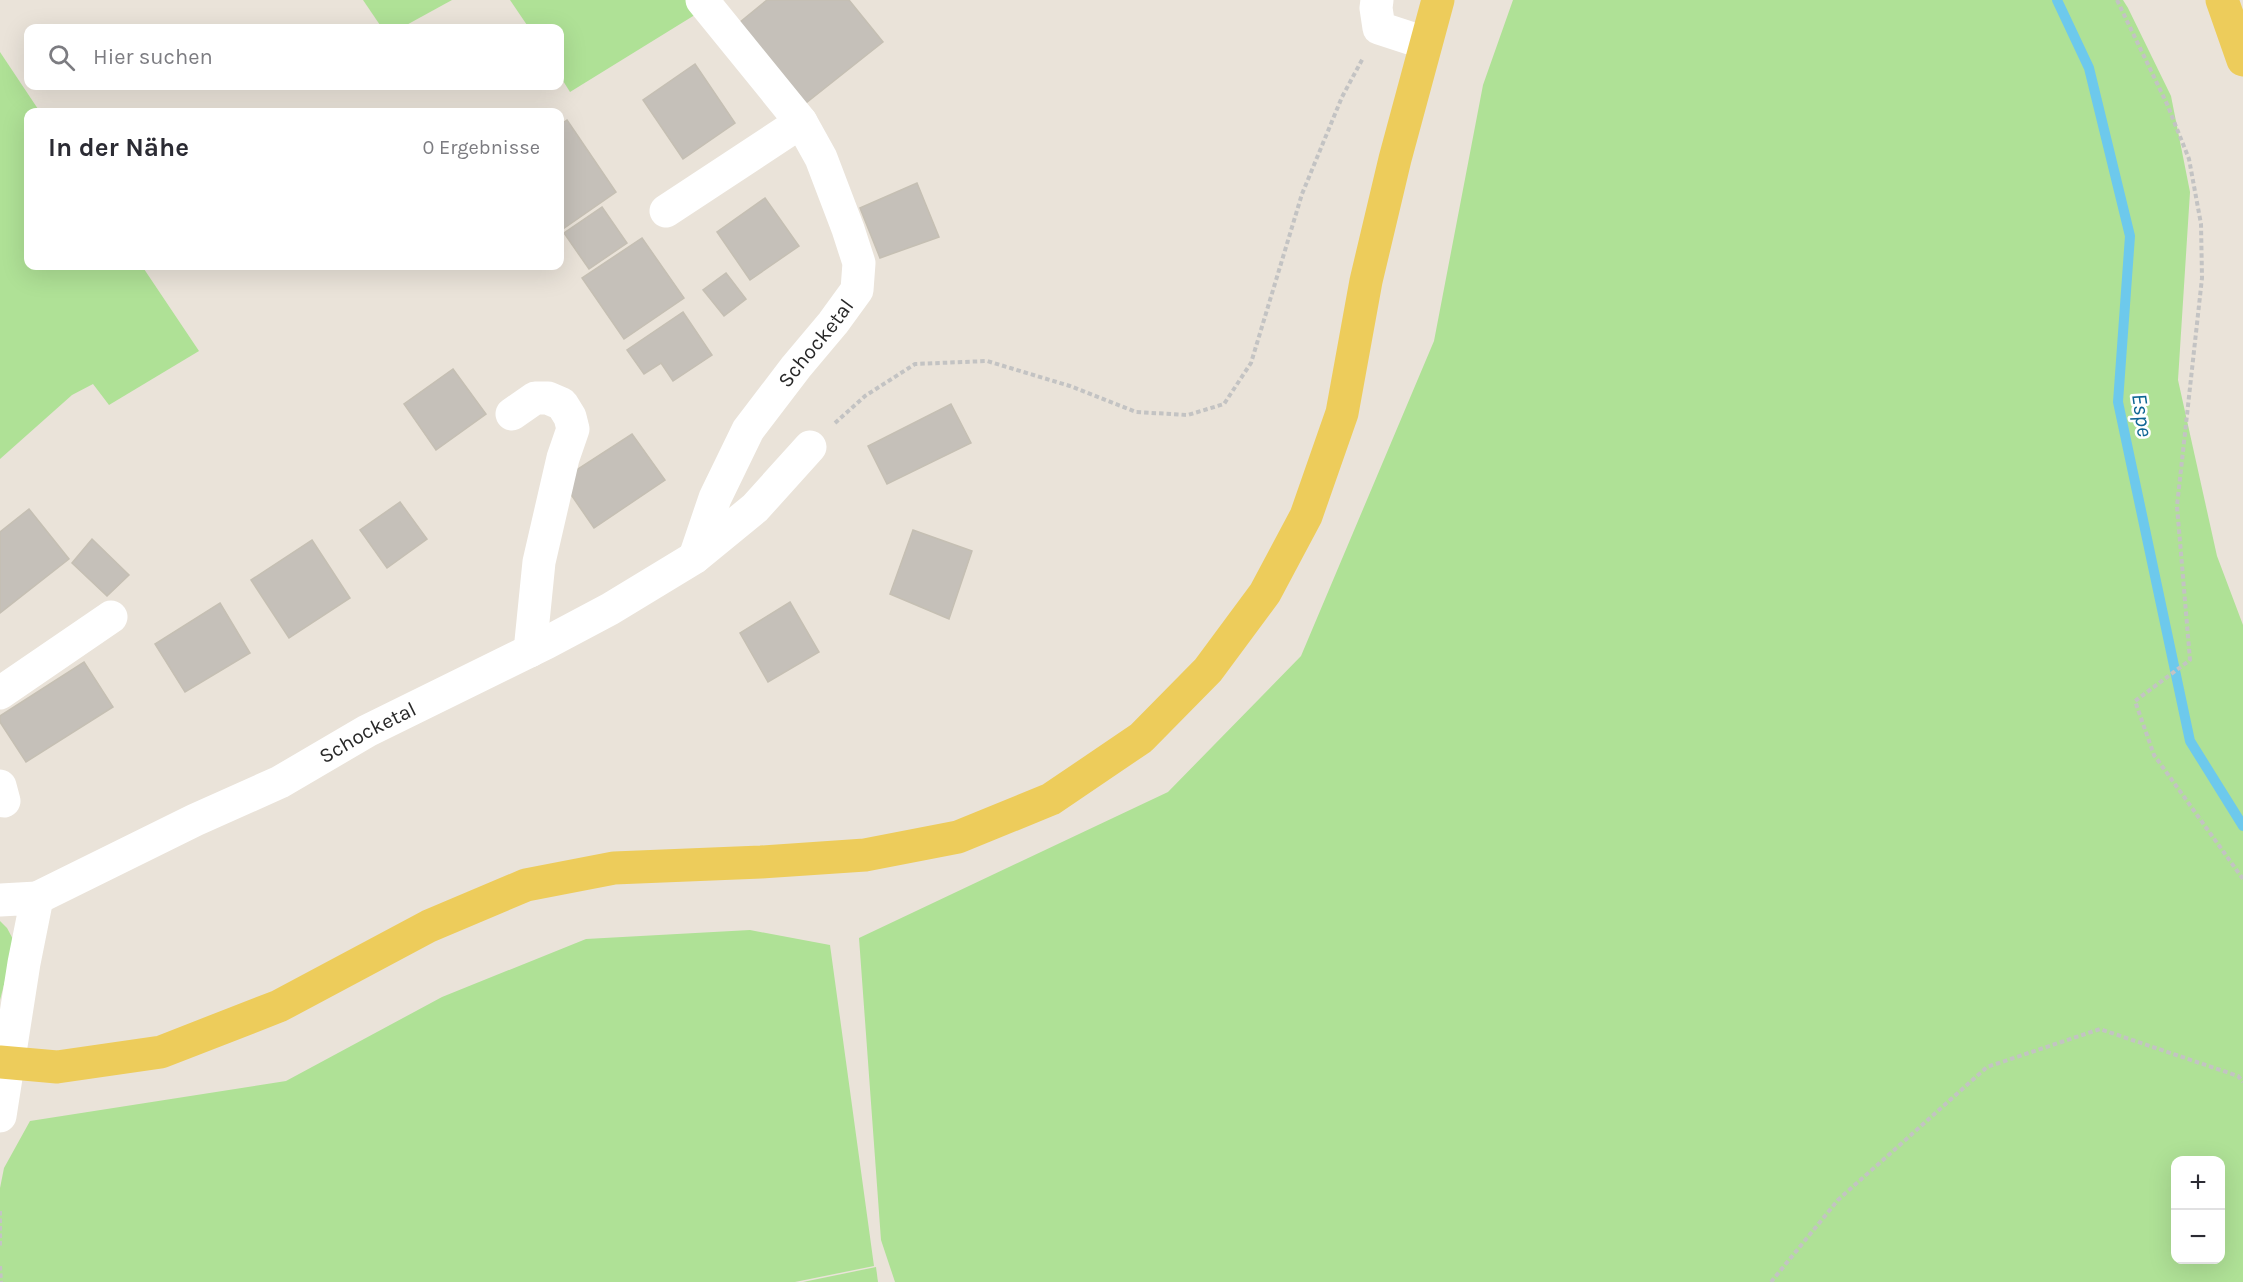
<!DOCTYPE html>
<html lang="de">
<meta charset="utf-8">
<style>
:root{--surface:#fff;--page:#f7f7f7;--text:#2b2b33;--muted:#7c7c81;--line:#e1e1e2}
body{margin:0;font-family:Karla,sans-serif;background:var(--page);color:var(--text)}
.controls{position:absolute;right:18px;bottom:18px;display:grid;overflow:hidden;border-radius:12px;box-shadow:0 6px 24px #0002}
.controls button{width:54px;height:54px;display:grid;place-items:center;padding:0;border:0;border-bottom:2px solid var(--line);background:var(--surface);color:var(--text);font:30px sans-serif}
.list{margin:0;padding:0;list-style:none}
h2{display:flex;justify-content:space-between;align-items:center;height:78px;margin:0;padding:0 24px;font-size:26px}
h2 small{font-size:20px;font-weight:400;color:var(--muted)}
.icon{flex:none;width:33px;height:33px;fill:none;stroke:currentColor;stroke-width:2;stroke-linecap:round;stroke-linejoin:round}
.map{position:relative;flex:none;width:2243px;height:1282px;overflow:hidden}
.search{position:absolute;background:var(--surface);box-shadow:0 6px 24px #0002;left:24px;top:24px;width:540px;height:66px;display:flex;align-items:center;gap:15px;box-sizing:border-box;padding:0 21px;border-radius:12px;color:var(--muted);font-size:22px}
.panel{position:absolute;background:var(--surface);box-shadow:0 6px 24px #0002;left:24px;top:108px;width:540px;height:162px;border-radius:12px}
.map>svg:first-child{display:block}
.green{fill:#afe196;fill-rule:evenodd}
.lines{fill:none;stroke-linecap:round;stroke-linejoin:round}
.stream{stroke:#6dc9ec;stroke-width:10}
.building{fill:#c5c0b9;stroke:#c5bfb3;stroke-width:1.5}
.path{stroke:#c3c3c3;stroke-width:4;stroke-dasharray:4.5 3;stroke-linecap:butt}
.minor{stroke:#fff;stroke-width:33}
.major{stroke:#edcc5b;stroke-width:33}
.labels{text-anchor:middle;stroke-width:5;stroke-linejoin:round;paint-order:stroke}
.street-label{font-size:21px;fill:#282828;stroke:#fff}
.water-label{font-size:22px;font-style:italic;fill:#0f6694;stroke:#fff}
</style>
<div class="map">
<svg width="2243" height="1282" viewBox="0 0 2243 1282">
<rect width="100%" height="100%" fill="#eae3d9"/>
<!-- green -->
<g class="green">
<polygon points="363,0 452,0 401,28 382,28"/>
<polygon points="510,0 687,0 698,13 570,92 560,76 560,28 529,28"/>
<path d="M1513,0H2123L2128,8L2171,96L2190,192L2178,380L2217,556L2243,625V1282H895L881,1240L859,938L1168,792L1301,656L1434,341L1483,85ZM2176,1160H2220V1260H2176Z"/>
<polygon points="0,52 40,112 28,112 28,266 142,266 199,351 109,405 93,384 72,395 0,459"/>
<polygon points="0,921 7,928 15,943 0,1000"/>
<polygon points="750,930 830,945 874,1266 795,1282 0,1282 0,1188 4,1168 30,1121 286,1081 442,997 586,939"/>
<polygon points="876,1267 878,1282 803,1282"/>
</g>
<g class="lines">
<!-- stream -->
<polyline class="stream" points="2057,0 2089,68 2130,236 2118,402 2190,741 2243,826"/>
</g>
<!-- building -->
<g class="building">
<polygon points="767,0 849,0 883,42 806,103 740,22"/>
<polygon points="695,64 735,123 683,159 643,100"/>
<polygon points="567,120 616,192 563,229 560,223 560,125"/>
<polygon points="917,183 939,237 880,258 860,208"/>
<polygon points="765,198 799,246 750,280 717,232"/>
<polygon points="602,207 627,243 589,269 564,233"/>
<polygon points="642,238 684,298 624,339 582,278"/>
<polygon points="726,273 746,299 724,316 703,290"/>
<polygon points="683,312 712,355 673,381 661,363 644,374 627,350"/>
<polygon points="453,369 486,414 436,450 404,404"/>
<polygon points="951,404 971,443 887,484 868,446"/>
<polygon points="632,434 665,480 594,528 561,480"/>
<polygon points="400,502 427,539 387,568 360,530"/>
<polygon points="29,509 69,559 0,613 0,532"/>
<polygon points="913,530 972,551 949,619 890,594"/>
<polygon points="92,539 129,575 107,596 72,563"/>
<polygon points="312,540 350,598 289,638 251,580"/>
<polygon points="790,602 819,652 768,682 740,633"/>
<polygon points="220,603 250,653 185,692 155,644"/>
<polygon points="84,662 113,707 26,762 0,722 0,716"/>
</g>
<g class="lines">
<!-- path -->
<g class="path">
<polyline points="2117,0 2167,104 2189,159 2201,224 2202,278 2177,506 2190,660 2135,701 2154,755 2243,879"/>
<polyline points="835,423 865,396 915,364 987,361 1070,386 1136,412 1188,415 1224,404 1251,363 1302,194 1342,97 1363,58"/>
<polyline points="0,1211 0,1246"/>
<polyline points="0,1266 1,1282"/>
<polyline points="1771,1282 1838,1200 1987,1067 2100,1029 2238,1076 2243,1082"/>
</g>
<!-- minor -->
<g class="minor">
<polyline points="1377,0 1376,8 1379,28 1425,43"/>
<polyline points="666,211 801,122"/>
<polyline points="512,414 535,398 548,398 562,404 570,417 573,429 563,458 539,562 530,651"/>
<path id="s1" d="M695,557L715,498L748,430L796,367L833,323L857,290L859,263L848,229L821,158L801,122L702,0"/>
<polyline points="0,693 111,617"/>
<polyline points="0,786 4,801"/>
<path id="s2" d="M37,898L195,820L280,782L367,731L546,643L610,609L694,558L755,508L810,447"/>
<polyline points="0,900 37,898 24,963 0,1116"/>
</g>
<!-- major -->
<g class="major">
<polyline points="2222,0 2243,60"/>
<polyline points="0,1062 57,1067 161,1052 279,1006 429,926 526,885 614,868 761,862 865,855 958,837 1051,799 1141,738 1208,670 1265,593 1306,516 1342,413 1366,281 1395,159 1438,0"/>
</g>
</g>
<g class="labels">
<!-- street labels -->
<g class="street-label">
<text dy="7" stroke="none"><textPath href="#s1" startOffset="248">Schocketal</textPath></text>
<text dy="7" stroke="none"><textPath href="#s2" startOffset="370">Schocketal</textPath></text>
</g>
<!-- water labels -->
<g class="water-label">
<text transform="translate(2143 415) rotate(82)" y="8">Espe</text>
</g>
</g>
</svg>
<div class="controls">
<button>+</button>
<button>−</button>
</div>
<div class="search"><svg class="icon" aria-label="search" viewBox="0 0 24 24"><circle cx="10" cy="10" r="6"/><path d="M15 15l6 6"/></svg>Hier suchen</div>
<section class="panel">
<h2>In der Nähe<small>0 Ergebnisse</small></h2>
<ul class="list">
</ul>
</section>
</div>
